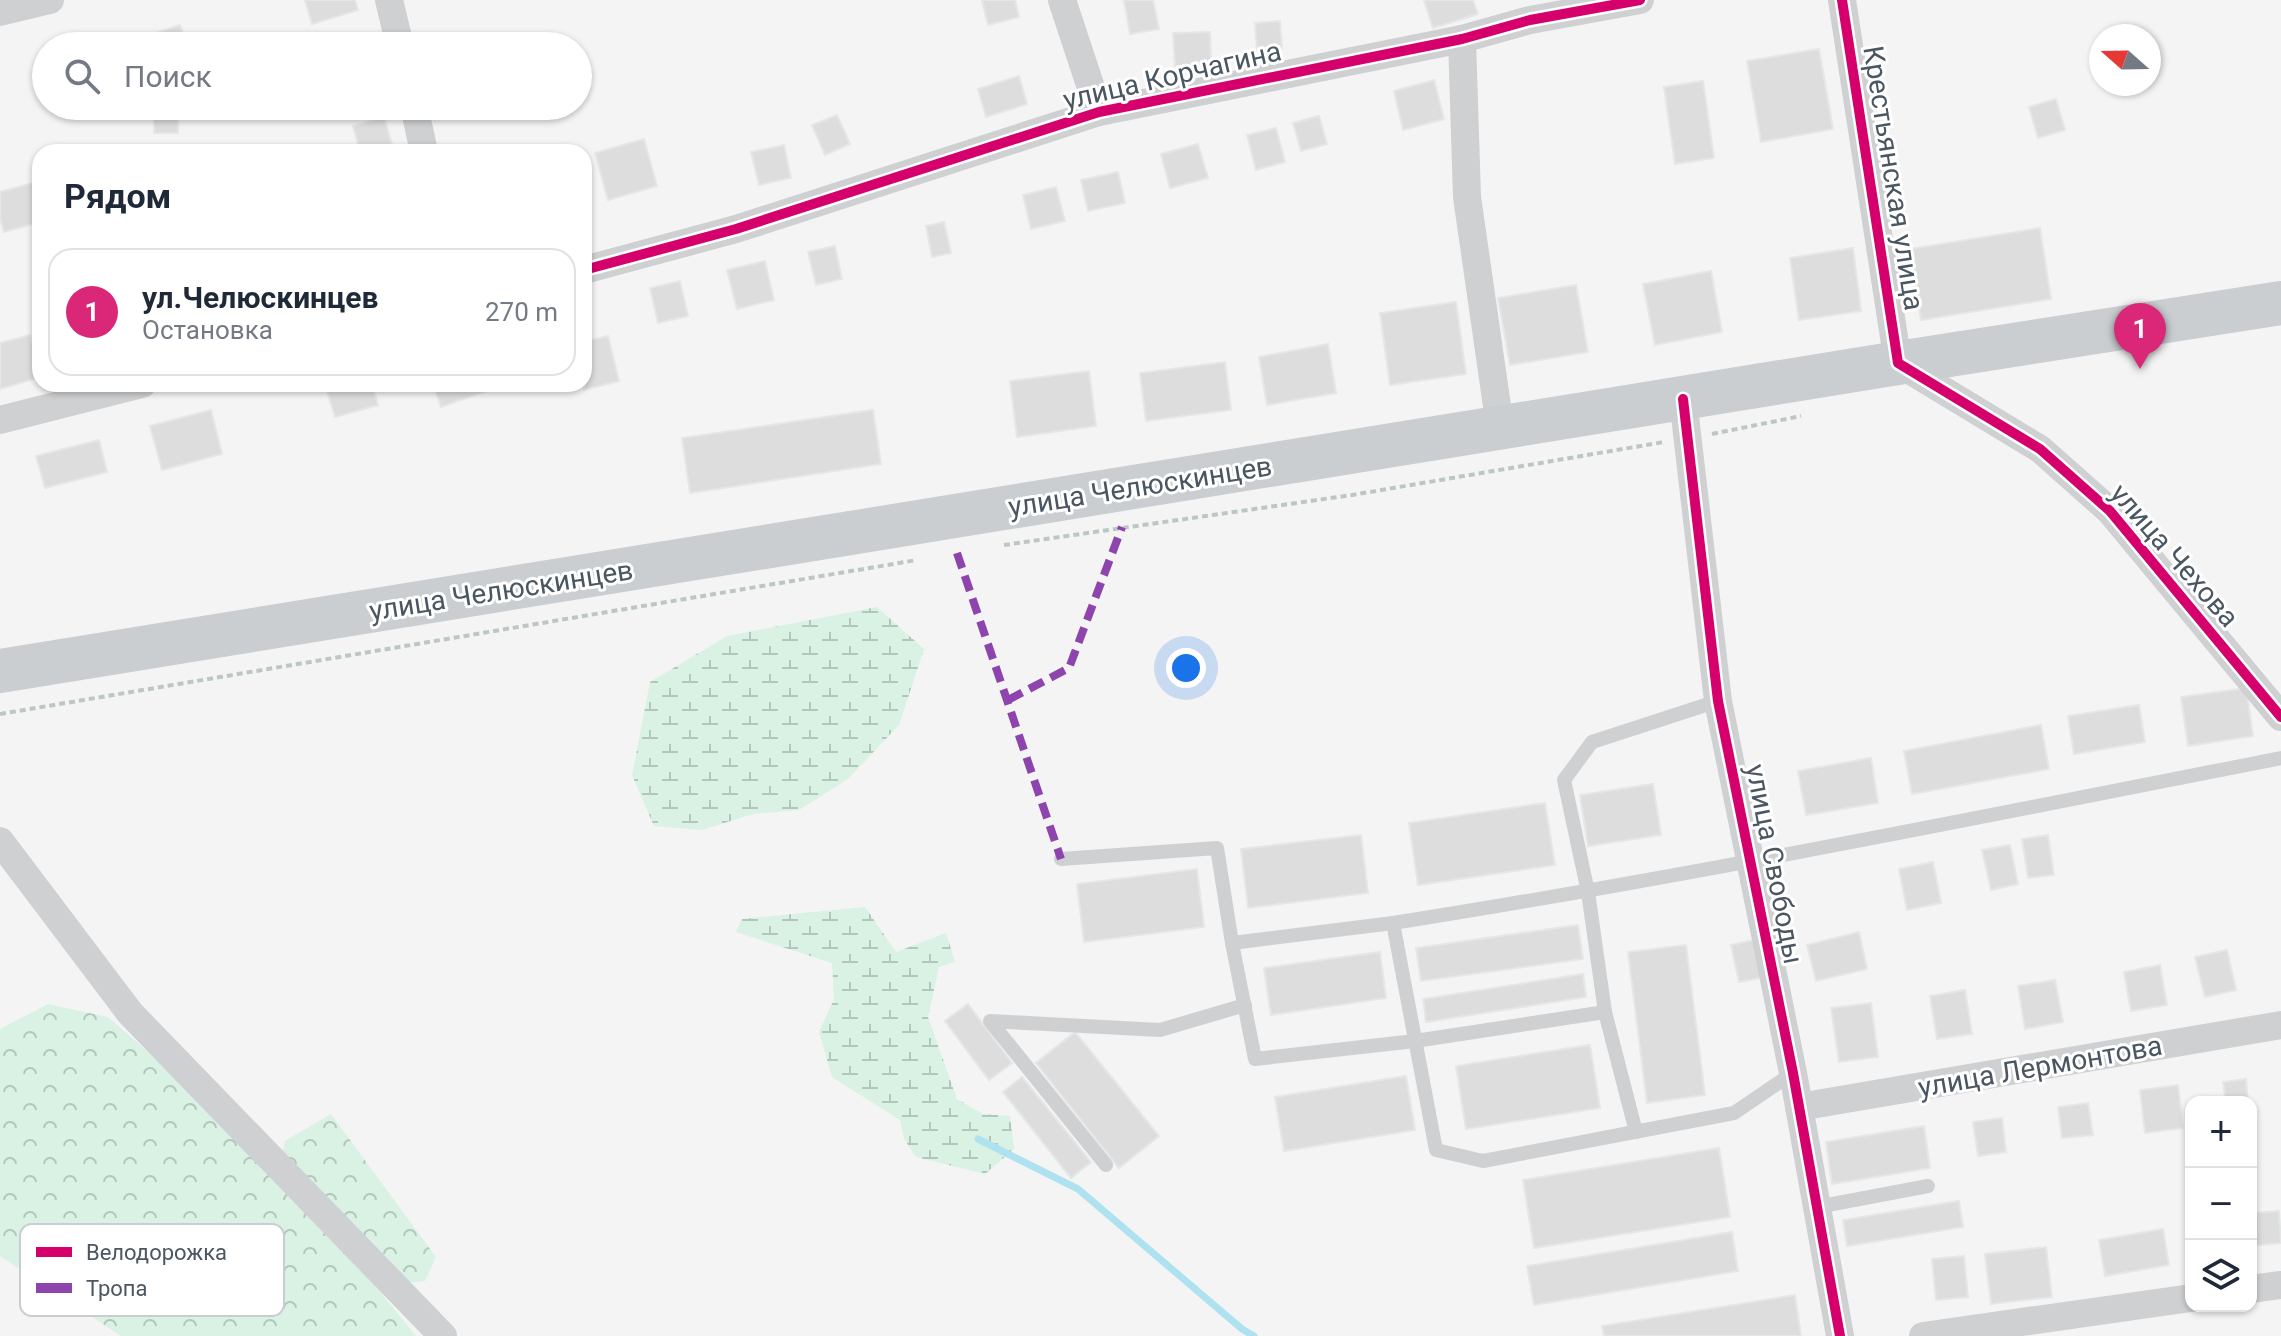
<!DOCTYPE html>
<html lang="ru">
<meta charset="utf-8">
<style>
:root{--surface:#fff;--page:#f6f6f7;--text:#1f2937;--muted:#747a83;--line:#e0e1e3;--accent:#db2777}
body{margin:0;font-family:Roboto,sans-serif;background:var(--page);color:var(--text)}
.controls{position:absolute;right:24px;bottom:24px;display:grid;overflow:hidden;border-radius:16px;box-shadow:0 2px 6px #0004}
.controls button{width:72px;height:72px;display:grid;place-items:center;padding:0;border:0;border-bottom:2px solid var(--line);background:var(--surface);color:var(--text);font:40px sans-serif}
.compass{position:absolute;left:2089px;top:24px;width:72px;height:72px;border-radius:50%;background:var(--surface);box-shadow:0 2px 6px #0004;rotate:290deg}
.you{position:absolute;left:1186px;top:668px;width:28px;height:28px;margin:-20px;border:6px solid #fff;border-radius:50%;background:#1a73e8;box-shadow:0 0 0 12px #1a73e833}
.badge{display:grid;place-items:center;width:52px;height:52px;border-radius:50%;background:var(--accent);color:#fff;font-size:26px;font-weight:700}
.pin{position:absolute;translate:-50% -66px;filter:drop-shadow(0 2px 4px #0008)}
.pin::after{content:'';position:absolute;top:42px;width:28px;height:24px;background:inherit;clip-path:polygon(0 0,100% 0,50% 100%)}
.list{margin:0;padding:0;list-style:none}
h2{display:flex;justify-content:space-between;align-items:center;height:104px;margin:0;padding:0 32px;font-size:34px}
h2 small{font-size:26px;font-weight:400;color:var(--muted)}
.list li{display:grid;grid-template-columns:52px 1fr auto;gap:24px;align-items:center;box-sizing:border-box;height:128px;margin:0 16px 16px;padding:0 16px;border:2px solid var(--line);border-radius:24px}
.list b{display:block;font-size:30px;white-space:nowrap}
.list p{margin:0;font-size:26px;white-space:nowrap;color:var(--muted)}
.list em{font-size:26px;font-style:normal;color:var(--muted)}
.icon{flex:none;width:44px;height:44px;fill:none;stroke:currentColor;stroke-width:2;stroke-linecap:round;stroke-linejoin:round}
.map{position:relative;flex:none;width:2281px;height:1336px;overflow:hidden}
.search{position:absolute;background:var(--surface);box-shadow:0 2px 6px #0004;left:32px;top:32px;width:560px;height:88px;display:flex;align-items:center;gap:20px;box-sizing:border-box;padding:0 28px;border-radius:44px;color:var(--muted);font-size:30px}
.panel{position:absolute;background:var(--surface);box-shadow:0 2px 6px #0004;left:32px;top:144px;width:560px;height:248px;border-radius:24px}
.map>svg:first-child{display:block}
.forest{fill:url(#forest-crowns)}
.wetland{fill:url(#wetland-marsh)}
.lines{fill:none;stroke-linecap:round;stroke-linejoin:round}
.stream{stroke:#aee2f0;stroke-width:7}
.building{fill:#ddddde;stroke:#e5e6e7;stroke-width:2}
.path{stroke:#bcc7c4;stroke-width:4;stroke-dasharray:6 4;stroke-linecap:butt}
.service{stroke:#ced0d2;stroke-width:14}
.minor{stroke:#ced0d2;stroke-width:28}
.primary{stroke:#caced1;stroke-width:44}
.quiet{stroke:#8e44ad;stroke-width:8;stroke-dasharray:16 8;stroke-linecap:butt}
.cycleway-casing{stroke:#fff;stroke-width:15}
.cycleway{stroke:#d6006c;stroke-width:10}
.labels{text-anchor:middle;stroke-width:6;stroke-linejoin:round;paint-order:stroke}
.street-label{font-size:28px;fill:#4a5661;stroke:#fff}
.key{fill:#fff;stroke:#c9ccd0;stroke-width:2}
.key-label{font-size:22px;fill:#4a5661}
</style>
<div class="map">
<svg width="2281" height="1336" viewBox="0 0 2281 1336">
<defs>
<pattern id="forest-crowns" width="20" height="18" patternUnits="userSpaceOnUse" patternTransform="scale(2)"><rect width="20" height="18" fill="#d9f2e3"/><path d="M2 6a3 3 0 1 1 6 0M12 15a3 3 0 1 1 6 0" fill="none" stroke="#b2c7bb"/></pattern>
<pattern id="wetland-marsh" width="20" height="14" patternUnits="userSpaceOnUse" patternTransform="scale(2)"><rect width="20" height="14" fill="#d9f2e3"/><path d="M1 5h8M5 5V1M11 12h8M15 12V8" fill="none" stroke="#b2c7bb"/></pattern>
</defs>
<rect width="100%" height="100%" fill="#f4f4f4"/>
<!-- forest -->
<polygon class="forest" points="48,1004 108,1017 279,1167 285,1141 331,1114 436,1257 425,1281 396,1284 364,1272 416,1336 121,1336 0,1256 0,1029"/>
<!-- wetland -->
<g class="wetland">
<polygon points="877,607 924,649 899,725 848,779 799,810 753,814 702,830 654,826 632,775 650,682 727,636"/>
<polygon points="865,907 896,952 946,933 955,962 939,967 928,1017 957,1099 983,1114 1010,1116 1014,1149 985,1174 916,1157 904,1139 900,1120 832,1077 819,1032 834,999 832,963 736,932 742,919"/>
</g>
<g class="lines">
<!-- stream -->
<polyline class="stream" points="978,1139 1078,1189 1242,1329 1254,1336"/>
</g>
<!-- building -->
<g class="building">
<polygon points="305,0 355,0 358,10 312,24"/>
<polygon points="982,0 1015,0 1019,17 988,25"/>
<polygon points="1124,0 1153,0 1159,29 1130,34"/>
<polygon points="1424,0 1473,0 1478,14 1433,28"/>
<polygon points="1280,21 1282,49 1257,51 1255,23"/>
<polygon points="180,25 187,46 157,46 153,34"/>
<polygon points="1210,32 1211,65 1175,66 1173,33"/>
<polygon points="1819,49 1833,129 1761,142 1747,61"/>
<polygon points="1019,76 1027,104 986,117 978,89"/>
<polygon points="1434,80 1444,119 1403,130 1394,91"/>
<polygon points="1703,81 1714,158 1675,164 1664,87"/>
<polygon points="2056,99 2065,130 2038,138 2029,107"/>
<rect x="154" y="106" width="24" height="27"/>
<polygon points="347,106 380,106 380,108 350,115"/>
<polygon points="837,115 850,144 825,155 812,125"/>
<polygon points="1319,116 1327,144 1301,151 1293,123"/>
<polygon points="384,117 393,148 378,152 360,152 353,126"/>
<polygon points="1276,128 1285,162 1256,170 1247,135"/>
<polygon points="644,139 657,186 608,200 595,153"/>
<polygon points="1198,144 1208,178 1170,188 1161,154"/>
<polygon points="784,145 791,178 759,185 751,152"/>
<polygon points="1118,172 1125,203 1088,211 1081,180"/>
<polygon points="36,182 40,196 40,222 4,232 0,219 0,192"/>
<polygon points="1056,187 1065,221 1031,229 1023,195"/>
<polygon points="944,222 951,253 932,257 926,226"/>
<polygon points="2040,228 2051,299 1921,320 1910,249"/>
<polygon points="835,246 842,279 816,285 808,252"/>
<polygon points="1853,248 1861,311 1799,320 1790,258"/>
<polygon points="765,261 774,300 737,309 727,270"/>
<polygon points="1711,271 1722,332 1655,345 1643,284"/>
<polygon points="680,281 688,316 658,323 650,288"/>
<polygon points="1576,285 1588,352 1510,365 1498,298"/>
<polygon points="1456,302 1466,374 1390,385 1380,313"/>
<polygon points="30,335 40,377 0,389 0,343"/>
<polygon points="608,336 619,381 584,390 584,342"/>
<polygon points="1328,344 1336,393 1267,405 1259,357"/>
<polygon points="1225,362 1231,410 1146,421 1140,373"/>
<polygon points="1089,371 1096,426 1017,437 1010,381"/>
<polygon points="325,384 372,384 378,405 335,417"/>
<polygon points="433,384 484,384 486,391 441,407"/>
<polygon points="211,410 222,454 162,470 150,426"/>
<polygon points="873,410 881,464 690,493 682,438"/>
<polygon points="99,440 107,472 45,488 36,456"/>
<polygon points="2246,688 2253,736 2188,746 2181,697"/>
<polygon points="2139,705 2145,742 2074,754 2068,716"/>
<polygon points="2041,725 2049,769 1912,794 1904,751"/>
<polygon points="1871,758 1878,803 1806,815 1798,771"/>
<polygon points="1653,784 1661,835 1588,846 1580,795"/>
<polygon points="1545,803 1555,865 1418,885 1409,823"/>
<polygon points="1361,835 1368,893 1248,908 1241,849"/>
<polygon points="2048,835 2054,875 2028,878 2022,839"/>
<polygon points="2010,845 2018,884 1991,890 1982,850"/>
<polygon points="1933,862 1941,903 1907,910 1899,869"/>
<polygon points="1197,869 1204,927 1084,942 1077,884"/>
<polygon points="1578,925 1583,959 1421,981 1416,948"/>
<polygon points="1859,932 1867,969 1816,981 1807,945"/>
<polygon points="1758,939 1766,977 1739,982 1731,945"/>
<polygon points="1686,945 1705,1095 1647,1103 1628,952"/>
<polygon points="2227,950 2236,990 2205,997 2195,957"/>
<polygon points="1380,952 1386,998 1271,1015 1264,968"/>
<polygon points="2160,965 2167,1005 2131,1011 2124,972"/>
<polygon points="1583,974 1586,997 1426,1022 1423,999"/>
<polygon points="2055,980 2063,1022 2025,1029 2018,986"/>
<polygon points="1965,990 1972,1034 1937,1039 1930,996"/>
<polygon points="1871,1003 1878,1057 1839,1062 1831,1008"/>
<polygon points="968,1004 1012,1063 989,1080 945,1021"/>
<polygon points="1075,1032 1159,1136 1119,1168 1036,1063"/>
<polygon points="1590,1045 1600,1108 1466,1129 1456,1066"/>
<polygon points="1406,1076 1415,1130 1284,1151 1275,1097"/>
<polygon points="1022,1077 1091,1162 1071,1178 1003,1092"/>
<polygon points="2246,1079 2248,1102 2226,1102 2223,1082"/>
<polygon points="2178,1085 2183,1128 2145,1133 2140,1090"/>
<polygon points="2088,1103 2093,1135 2062,1138 2058,1107"/>
<polygon points="2002,1118 2006,1152 1978,1156 1973,1122"/>
<polygon points="1924,1126 1930,1168 1832,1184 1826,1142"/>
<polygon points="1719,1148 1730,1217 1534,1248 1523,1180"/>
<polygon points="1959,1201 1963,1227 1847,1246 1843,1220"/>
<polygon points="2279,1211 2281,1243 2251,1246 2251,1213"/>
<polygon points="2163,1229 2169,1265 2105,1276 2099,1240"/>
<polygon points="1732,1232 1738,1271 1534,1305 1527,1266"/>
<polygon points="2046,1247 2052,1297 1991,1304 1985,1254"/>
<polygon points="1964,1256 1968,1297 1936,1300 1932,1259"/>
<polygon points="1795,1295 1801,1336 1604,1336 1602,1326"/>
</g>
<g class="lines">
<!-- path -->
<g class="path">
<polyline points="1712,434 1801,416"/>
<polyline points="1004,545 1352,495 1664,442"/>
<polyline points="0,714 917,560"/>
</g>
<!-- service -->
<g class="service">
<polyline points="1061,859 1217,848 1232,943"/>
<polyline points="1393,923 1232,943 1255,1059 1415,1041 1605,1012 1636,1132"/>
<polyline points="1605,1012 1588,892 1564,780 1592,742 1718,701"/>
<path d="M1793,1073L1734,1113L1483,1161L1436,1150L1393,923C1691,876 1986,816 2281,758"/>
<polyline points="1106,1165 990,1021 1160,1030 1245,1005"/>
<polyline points="1817,1207 1928,1186"/>
</g>
<!-- minor -->
<g class="minor">
<polyline points="389,0 400,46"/>
<polyline points="1062,0 1099,112"/>
<polyline points="1842,0 1898,363 2040,449 2110,511 2281,717"/>
<polyline points="0,12 50,0"/>
<polyline points="1462,39 1467,197 1500,427"/>
<polyline points="414,106 424,152"/>
<polyline points="584,270 736,229 1099,112 1462,39 1530,20 1640,0"/>
<polyline points="1683,399 1718,701 1793,1073 1840,1336"/>
<polyline points="0,420 142,384"/>
<polyline points="0,841 130,1013 443,1336"/>
<polyline points="1799,1107 2281,1025"/>
<polyline points="2251,1289 2281,1285"/>
<polyline points="1923,1336 2191,1298"/>
</g>
<!-- primary -->
<polyline class="primary" points="0,671 1898,363 2281,303"/>
<!-- quiet -->
<g class="quiet">
<polyline points="957,553 1061,859"/>
<polyline points="1008,700 1069,668 1122,527"/>
</g>
<defs>
<g id="cycleway">
<polyline points="1842,0 1898,363 2040,449 2110,511 2281,717"/>
<polyline points="584,270 736,229 1099,112 1462,39 1530,20 1640,0"/>
<polyline points="1683,399 1718,701 1793,1073 1840,1336"/>
</g>
</defs>
<!-- cycleway casing -->
<use href="#cycleway" class="cycleway-casing"/>
<!-- cycleway -->
<use href="#cycleway" class="cycleway"/>
</g>
<g class="labels">
<!-- street labels -->
<g class="street-label">
<text transform="translate(1172 75) rotate(-13)" y="10">улица Корчагина</text>
<text transform="translate(1894 178) rotate(81)" y="10">Крестьянская улица</text>
<text transform="translate(1140 486) rotate(-9)" y="10">улица Челюскинцев</text>
<text transform="translate(2175 555) rotate(49)" y="10">улица Чехова</text>
<text transform="translate(501 590) rotate(-9)" y="10">улица Челюскинцев</text>
<text transform="translate(1775 864) rotate(79)" y="10">улица Свободы</text>
<text transform="translate(2040 1066) rotate(-10)" y="10">улица Лермонтова</text>
</g>
</g>
<!-- legend -->
<rect x="20" y="1224" width="264" height="92" rx="12" class="key"/>
<rect x="36" y="1247" width="36" height="10" fill="#d6006c"/>
<rect x="36" y="1283" width="36" height="10" fill="#8e44ad"/>
<g class="key-label">
<text x="86" y="1260">Велодорожка</text>
<text x="86" y="1296">Тропа</text>
</g>
</svg>
<div class="controls">
<button>+</button>
<button>−</button>
<button><svg class="icon" aria-label="layers" viewBox="0 0 24 24"><path d="M12 4l9 5-9 5-9-5zM3 14l9 5 9-5"/></svg></button>
</div>
<svg class="compass" viewBox="-18 -18 36 36"><path d="M0-13l5 13h-10z" fill="#e53935"/><path d="M0 13l5-13h-10z" fill="#747a83"/></svg>
<div class="you"></div>
<div class="pin badge" style="left:2140px;top:369px">1</div>
<div class="search"><svg class="icon" aria-label="search" viewBox="0 0 24 24"><circle cx="10" cy="10" r="6"/><path d="M15 15l6 6"/></svg>Поиск</div>
<section class="panel">
<h2>Рядом<small></small></h2>
<ul class="list">
<li><span class="badge">1</span><div><b>ул.Челюскинцев</b><p>Остановка</p></div><em>270 m</em></li>
</ul>
</section>
</div>
